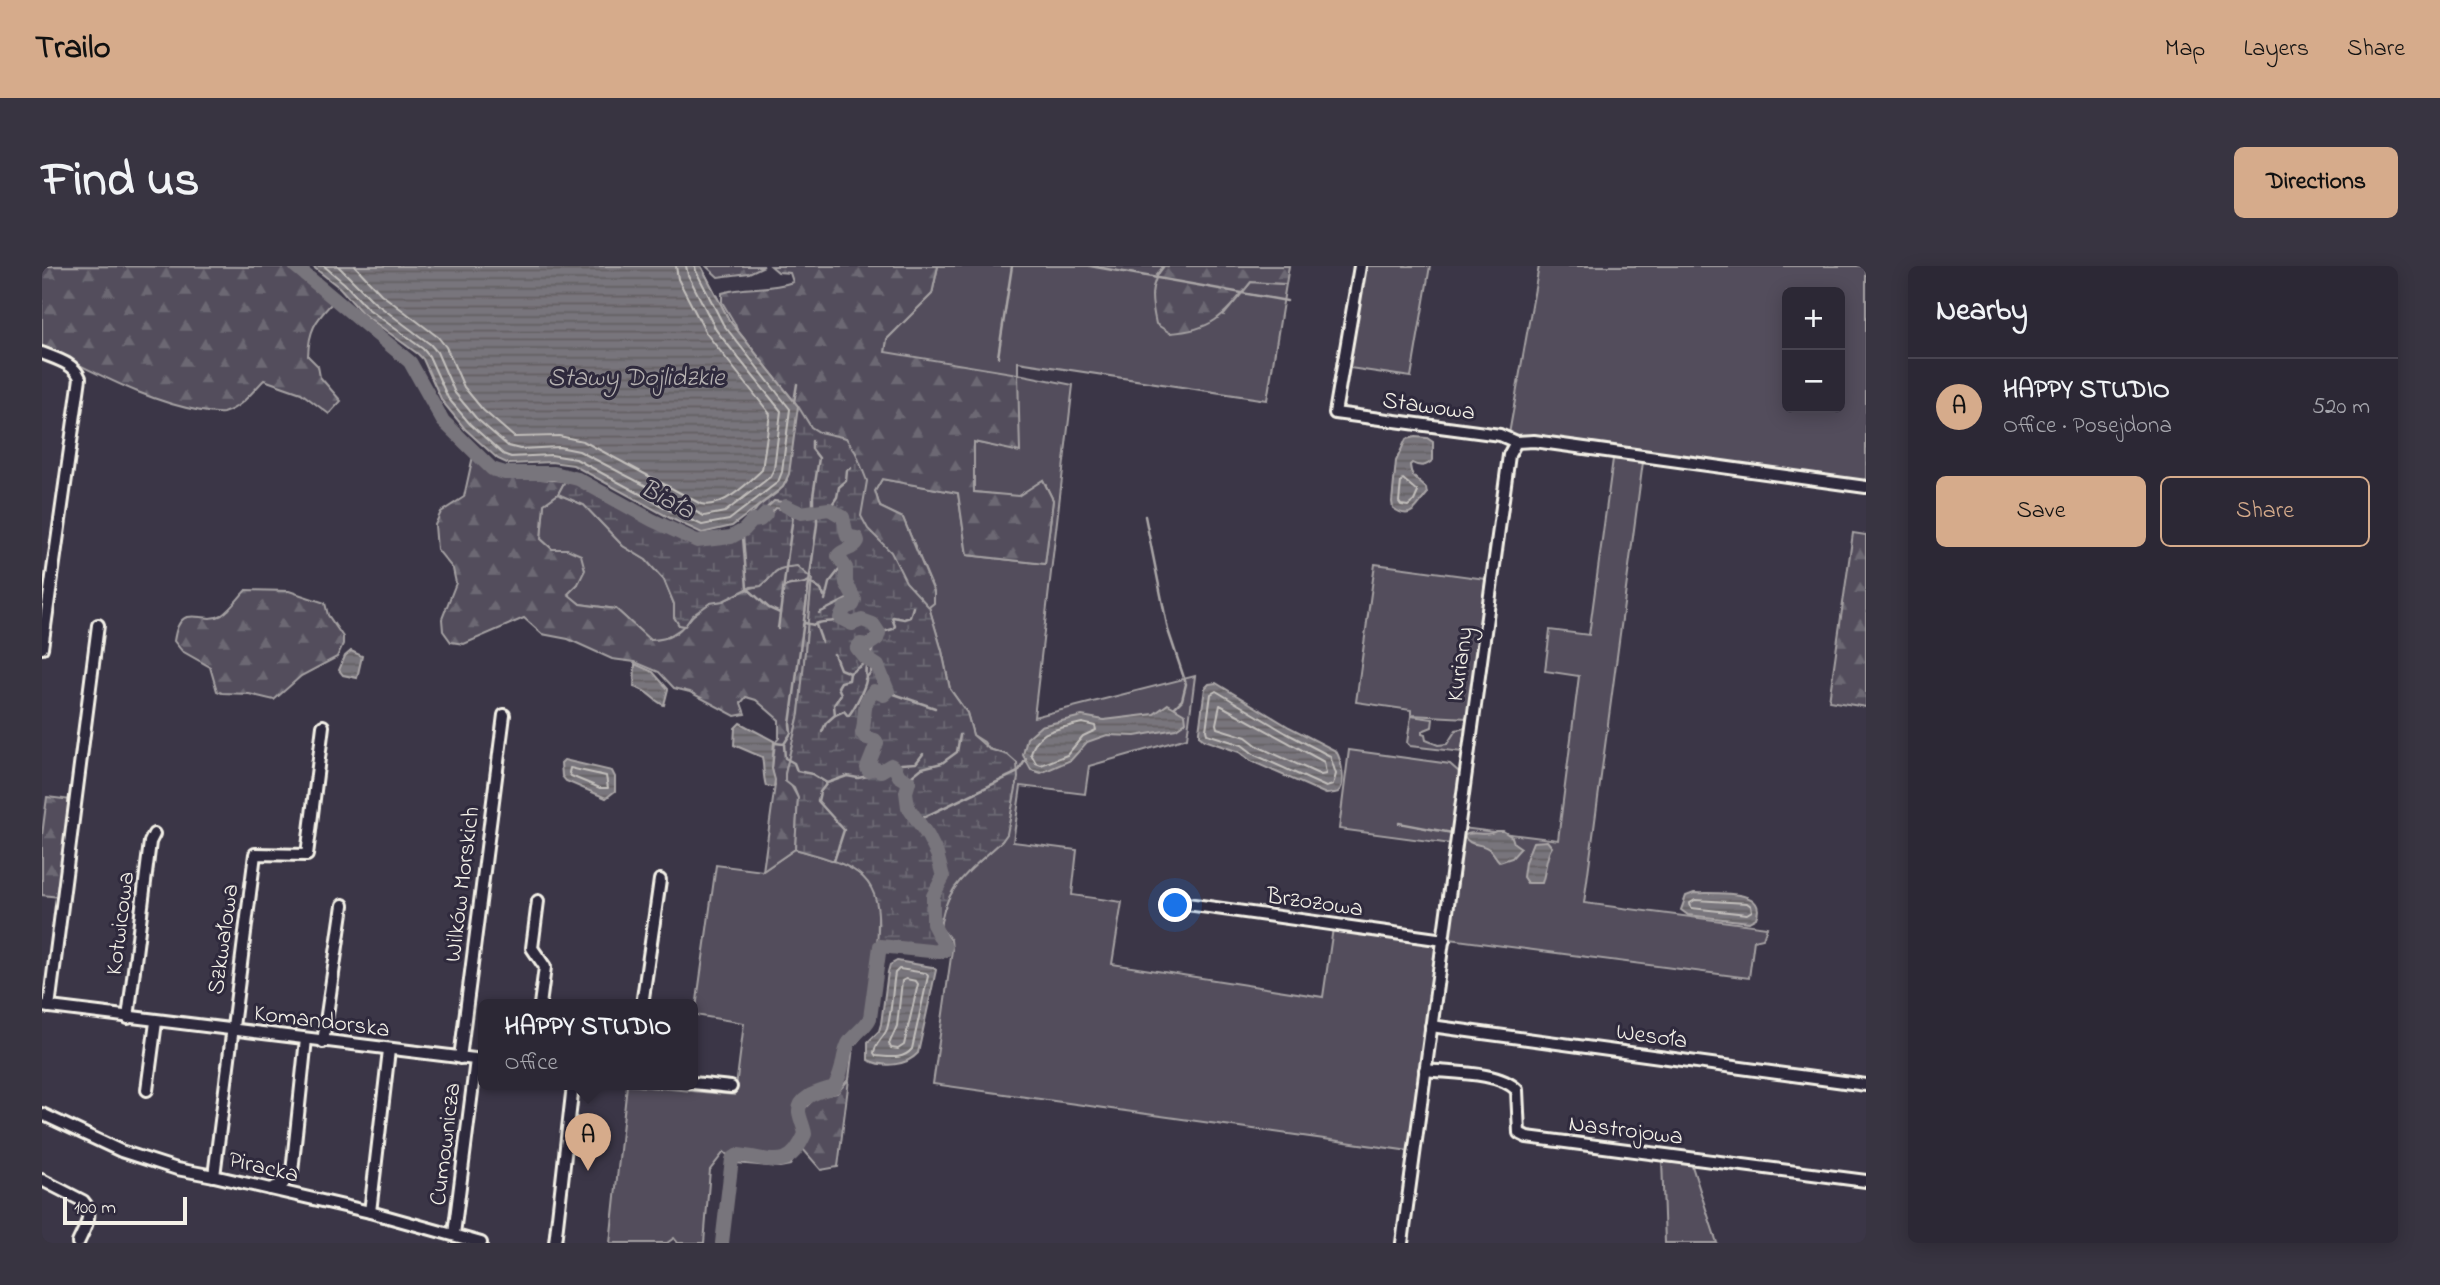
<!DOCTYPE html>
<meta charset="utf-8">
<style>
:root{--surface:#2c2835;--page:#383441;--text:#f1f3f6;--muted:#a6a6ad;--line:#484450;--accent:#d6ab8b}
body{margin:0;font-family:"Indie Flower",sans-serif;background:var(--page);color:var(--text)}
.controls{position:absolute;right:21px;top:21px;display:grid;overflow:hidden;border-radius:10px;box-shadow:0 4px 18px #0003}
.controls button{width:63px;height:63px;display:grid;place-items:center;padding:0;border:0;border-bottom:2px solid var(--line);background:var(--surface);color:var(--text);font:35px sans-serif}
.scale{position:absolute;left:21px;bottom:18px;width:124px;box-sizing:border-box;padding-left:7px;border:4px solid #f4f1e8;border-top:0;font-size:19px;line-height:24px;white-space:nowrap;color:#f4f1e8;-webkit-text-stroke:5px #2f2a3d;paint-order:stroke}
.you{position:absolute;left:1134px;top:640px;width:24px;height:24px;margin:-18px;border:5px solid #fff;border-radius:50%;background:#1a73e8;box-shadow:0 0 0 10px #1a73e833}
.badge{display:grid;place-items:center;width:46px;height:46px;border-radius:50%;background:var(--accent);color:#111;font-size:23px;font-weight:700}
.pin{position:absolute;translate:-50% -58px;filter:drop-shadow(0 2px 4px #0008)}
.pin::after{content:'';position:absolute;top:37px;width:24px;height:21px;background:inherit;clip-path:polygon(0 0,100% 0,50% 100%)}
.popup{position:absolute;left:436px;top:733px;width:220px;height:91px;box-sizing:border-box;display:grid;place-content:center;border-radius:10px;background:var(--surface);filter:drop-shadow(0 2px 5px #0005);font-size:23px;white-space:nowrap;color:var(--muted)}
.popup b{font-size:26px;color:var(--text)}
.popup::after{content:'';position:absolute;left:50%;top:100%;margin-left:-14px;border:14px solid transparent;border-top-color:var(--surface)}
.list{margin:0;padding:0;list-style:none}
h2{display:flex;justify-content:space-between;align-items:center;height:91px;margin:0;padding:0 28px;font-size:30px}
h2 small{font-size:23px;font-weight:400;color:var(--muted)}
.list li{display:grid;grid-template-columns:46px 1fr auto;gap:21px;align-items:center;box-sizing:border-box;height:98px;padding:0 28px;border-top:2px solid var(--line)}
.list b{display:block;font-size:26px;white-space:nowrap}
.list p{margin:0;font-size:23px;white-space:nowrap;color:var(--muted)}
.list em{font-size:23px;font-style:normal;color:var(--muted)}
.actions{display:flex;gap:14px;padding:21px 28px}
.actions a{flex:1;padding:16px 0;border:2px solid var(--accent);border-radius:10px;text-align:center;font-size:24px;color:var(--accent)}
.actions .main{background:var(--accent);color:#111}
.map{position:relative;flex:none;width:1824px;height:977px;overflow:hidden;border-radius:10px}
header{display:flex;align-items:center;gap:42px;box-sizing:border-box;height:98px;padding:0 35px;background:var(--accent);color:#111}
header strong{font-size:33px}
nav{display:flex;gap:38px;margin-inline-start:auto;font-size:24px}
.intro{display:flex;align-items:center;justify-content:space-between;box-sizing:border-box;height:168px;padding:0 42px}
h1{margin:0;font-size:49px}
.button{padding:18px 32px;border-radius:10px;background:var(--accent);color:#111;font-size:24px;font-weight:700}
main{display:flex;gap:42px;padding:0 42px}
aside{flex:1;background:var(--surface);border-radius:10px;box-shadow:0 4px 18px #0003}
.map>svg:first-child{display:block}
.grass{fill:#534e5c;stroke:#a4a0a2;stroke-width:2;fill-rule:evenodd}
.forest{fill:url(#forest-firs);stroke:#a4a0a2;stroke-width:2}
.wetland{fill:url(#wetland-marsh);stroke:#a4a0a2;stroke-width:2}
.water{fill:url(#water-rules);stroke:#aaa6a7;stroke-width:2}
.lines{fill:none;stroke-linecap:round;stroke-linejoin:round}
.shore{stroke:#c2bfbc;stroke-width:2}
.stream{stroke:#aaa6a7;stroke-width:2.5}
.river{stroke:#78747b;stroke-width:14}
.minor-casing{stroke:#f4f1e8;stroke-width:16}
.minor{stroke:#2f2a3d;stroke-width:10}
.labels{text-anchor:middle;stroke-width:6;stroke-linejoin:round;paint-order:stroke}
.street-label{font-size:24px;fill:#f4f1e8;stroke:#2f2a3d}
.water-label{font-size:26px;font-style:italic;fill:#b6b2b2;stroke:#2f2a3d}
</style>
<header>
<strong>Trailo</strong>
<nav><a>Map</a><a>Layers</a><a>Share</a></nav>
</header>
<div class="intro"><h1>Find us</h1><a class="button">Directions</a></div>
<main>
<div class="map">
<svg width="1824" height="977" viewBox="0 0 1824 977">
<defs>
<pattern id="forest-firs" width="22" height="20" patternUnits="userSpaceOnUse" patternTransform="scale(1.75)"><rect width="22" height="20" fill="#534e5c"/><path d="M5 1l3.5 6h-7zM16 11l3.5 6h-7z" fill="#6c6873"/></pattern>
<pattern id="wetland-marsh" width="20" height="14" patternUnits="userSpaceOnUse" patternTransform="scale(1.75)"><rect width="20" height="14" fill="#534e5c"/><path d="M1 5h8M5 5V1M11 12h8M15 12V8" fill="none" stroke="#6c6873"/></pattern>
<pattern id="water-rules" width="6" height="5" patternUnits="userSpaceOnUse" patternTransform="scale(1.75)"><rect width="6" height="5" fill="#78747b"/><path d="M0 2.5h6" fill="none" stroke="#636063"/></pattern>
</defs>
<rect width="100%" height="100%" fill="#3b3647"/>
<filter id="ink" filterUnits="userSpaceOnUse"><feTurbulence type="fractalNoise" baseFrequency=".0143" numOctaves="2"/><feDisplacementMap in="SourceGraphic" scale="14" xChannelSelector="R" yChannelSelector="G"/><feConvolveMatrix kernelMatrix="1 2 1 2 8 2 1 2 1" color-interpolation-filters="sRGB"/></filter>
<g filter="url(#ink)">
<!-- grass -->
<g class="grass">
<path d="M896,0H1122L1114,9L1182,49L1209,16L1244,18L1225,134L976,96V108L1031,119L992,451L1153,410L1145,472L1047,500L1043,528L979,520L971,576L1035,584L1030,629L1080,636L1070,698L1281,731L1291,662L1396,676L1368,885L891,818L910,684L909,674L898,661C901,621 933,600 960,575C975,551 968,516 966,489L947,483L942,476L931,469L925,447L908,423L900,385L887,341L892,336V325L861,252L838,241L833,225L840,213L916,227L925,289L1003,298L1011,234L1001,214L976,231L932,226V176L978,185L843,86L845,73L890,28Z"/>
<polygon points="1313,0 1388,0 1369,111 1294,100"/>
<path d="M1497,0H1824V216L1467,168ZM1745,26H1798V142H1745Z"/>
<polygon points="1571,193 1601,196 1542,637 1725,661 1721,672 1712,674 1707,712 1407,673 1421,562 1516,574 1537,410 1503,405 1508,364 1547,369"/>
<polygon points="516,228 542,239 581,280 604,294 622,314 632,338 632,351 637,359 643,360 621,374 607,374 574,343 538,338 525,328 536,318 525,283 510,283 499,273 502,238"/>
<polygon points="1333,298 1444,313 1425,452 1369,449 1369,444 1314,436"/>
<polygon points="1369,450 1391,453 1390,461 1380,465 1380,468 1383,469 1384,474 1396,479 1405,478 1414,464 1423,462 1420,486 1368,480 1365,477"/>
<polygon points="1307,484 1408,498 1418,507 1409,578 1297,563"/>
<path d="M753,583C786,593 833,600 836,642C837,658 833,670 840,684L831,757L811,781L807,813L795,827L774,831L768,868L748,899L738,901L694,897L682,886L668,904L662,977H636L632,972L625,977H568L585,819L693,829L702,757L653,749L674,599L721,605Z"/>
<polygon points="1620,893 1649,897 1675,977 1623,977"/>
</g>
<!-- forest -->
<g class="forest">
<path d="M0,0L250,1L290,37C273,55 267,64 266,90L276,100L278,111L299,135L287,148L259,127L222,114C209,127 199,142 181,147C174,148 166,146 159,145C102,135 52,105 0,81Z"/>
<polygon points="664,0 722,0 707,7 676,11"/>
<path d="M729,0H896L890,28L845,73L843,86L976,108L978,186L932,176V226L976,230L1001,214L1011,234L1003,298L925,289L916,227L840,213L833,225L838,241L861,252L892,326V337L887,341H878L825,272L792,189L701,83L693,58L680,36V27C706,19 725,25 751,16L748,7L736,6Z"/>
<path d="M1122,0H1247L1244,18L1209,16C1182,49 1172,64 1128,67L1114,58C1109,35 1106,19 1122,0Z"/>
<path d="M431,190L450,209L523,215L516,228L502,238L499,273L510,283H525L539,289L543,304L536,318L526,328L538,338L574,343L608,374C644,374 642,349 667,337C672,335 678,336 683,334C696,329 705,321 719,320C737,307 726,303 755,299L770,313L757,448L743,508L756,532L753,583L721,605L733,519L730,503L733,477L737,472V454L714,434L704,431L699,437L703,448L693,450L648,426L632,422L617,406L593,396L570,393L526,373L500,368L482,352L422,378L409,376L401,365L400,353L414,317L411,303L395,283L393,259L399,246L422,231Z"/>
<polygon points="1811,267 1824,269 1824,441 1787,435"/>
<path d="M204,324L247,325L283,337L286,349L301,371V378L295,391L259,410L232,434L207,428L180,427L175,425L168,401L140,385L132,375C138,333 160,360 180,349C189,343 197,331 204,324Z"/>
<polygon points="5,531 30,534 17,631 0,629 0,569"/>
<polygon points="807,813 796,901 779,904 760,882 768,868 761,844 774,831 795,827"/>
</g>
<!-- wetland -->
<path class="wetland" d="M659,0L687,54L756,140L769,161L777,166L804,172L814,187L825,215L819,250L826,263L849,286L864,316L887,341L900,385L908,423L925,447L931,469L947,483L966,489L975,497L976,512L965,568L960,575C926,607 901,620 897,670L902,676V685L838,680L835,677C843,606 813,600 753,583L756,532L752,522L743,515V508L757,448L770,313L755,300C726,303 737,307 719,320L709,321L681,335L668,337L650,350L643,360L637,359L632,351V338L622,314L604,294L581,280L542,239L516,228L523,215L548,217L644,268C663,274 688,274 703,259C708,254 711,246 716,241C726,232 739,227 745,214Z"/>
<!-- water -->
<g class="water">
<polygon points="270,0 659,0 687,54 756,140 747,208 741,221 690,260 660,267 628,252 531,199 509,196 467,198 456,193 423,163 400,135 381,93 376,88 320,47 298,22"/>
<path d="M1373,171L1385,172L1391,176V194C1384,200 1379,202 1370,197L1368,199C1369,212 1375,213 1384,222L1385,228C1374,240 1370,256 1351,242L1350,236L1354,195L1364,173Z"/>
<path d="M732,235C741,235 754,239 759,247L734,242L720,257L707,254L708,248L716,250Z"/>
<polygon points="309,385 320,390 315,412 301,409 297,404 303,390"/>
<path d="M593,398L611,406L626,423L622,439C610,434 608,425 592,421Z"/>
<path d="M1174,417L1247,461L1294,485C1299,493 1305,519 1296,526C1295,527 1285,528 1284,528L1209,495L1197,486L1162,474L1157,470V465L1163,422L1167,418Z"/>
<polygon points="1126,438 1143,448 1144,456 1134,463 1093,470 1065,469 1045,476 1029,494 999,507 989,504 981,489 985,472 999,460 1040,450 1062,454 1112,448"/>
<path d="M698,457L732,475L730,503L733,514L732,521L724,520C721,511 722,500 720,491L692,479L693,462Z"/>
<polygon points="522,494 570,505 573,511 573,525 564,532 524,515 520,510 519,497"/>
<path d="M1454,565H1461L1470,571L1472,577L1479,582L1470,592L1458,596C1453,592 1452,586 1447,583C1437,576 1428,581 1422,570C1430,563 1443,572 1454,565Z"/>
<path d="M1505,575L1510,581C1504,589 1504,605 1500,617H1485L1481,611L1483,596L1491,576Z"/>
<path d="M1652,627C1670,628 1727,622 1714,652L1707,656L1646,649L1639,644L1644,630Z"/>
<path d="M855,695L890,701L894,704L876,787C864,800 842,802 826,794V776L837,765L839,758L846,706L848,699Z"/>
</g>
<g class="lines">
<!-- shore -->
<g class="shore">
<polyline points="282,0 302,17 325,42 381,83 387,90 406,132 428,158 461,188 469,191 509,189 534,193 631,246 660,259 687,254 736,216 740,206 748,143 681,58 654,5 653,0"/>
<polyline points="296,0 332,36 388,78 395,86 413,127 434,152 466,180 478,183 517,181 537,185 662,250 683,246 728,211 732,203 739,145 674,64 646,9 644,0"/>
<path d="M313,0L339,28L396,71L404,81L422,121L441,144L472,171L517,170L541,175L659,238C680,243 705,218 720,204L728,148L664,67L636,13L634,0"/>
<polygon points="1361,213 1376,226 1372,235 1366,240 1359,239 1357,236 1359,216"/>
<polygon points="1174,425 1244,467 1288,490 1294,508 1291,519 1284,521 1213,489 1200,479 1165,468 1164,464 1169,428"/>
<polygon points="1178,439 1282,496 1284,508 1279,509 1217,481 1204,471 1175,462 1174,458"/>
<path d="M1040,457L1053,460L1054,464L1041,470L1025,489L999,499L994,497L989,488C995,462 1018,463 1040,457Z"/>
<polygon points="528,502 564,510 566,522 558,522 529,510 527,507"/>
<polygon points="1653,634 1705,637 1709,640 1710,645 1705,648 1649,642 1648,637"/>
<path d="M857,703L884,707L886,710L870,783C861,794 848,791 834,790L832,787C833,777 841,773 845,763C850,746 850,725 853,707Z"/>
<polygon points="864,713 874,715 876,718 862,779 856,783 849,782 847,778 855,760 860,715"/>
</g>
<!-- stream -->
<g class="stream">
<polyline points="1048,0 1245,35"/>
<polyline points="956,91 970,0"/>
<polyline points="752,136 755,118"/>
<polyline points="770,175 770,183 777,192 771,230 771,246 775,252 775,258 748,458 749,467 742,478 743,492 752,497 755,505 770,508 785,517 805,510 816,512 826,510 827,504"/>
<polyline points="787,243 795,231 797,221 804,215 805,204 809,202"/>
<polyline points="1103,250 1126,364 1144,418 1140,434 1133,441"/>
<polyline points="699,267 701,271 705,322 727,342 738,347"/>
<polyline points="767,316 779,324 782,330"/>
<path d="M741,322C748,316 758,321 767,315"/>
<polyline points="783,334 787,317 801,299"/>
<polyline points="777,347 811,330"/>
<path d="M761,359L763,357L772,359C781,353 792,359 798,351"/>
<polyline points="774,359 780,376"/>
<polyline points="736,363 752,242"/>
<polyline points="837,367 851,363 853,360 850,352 851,351 862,353 868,351 871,341"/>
<polyline points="792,388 798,403 808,407"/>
<polyline points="823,413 829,406 830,397"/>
<polyline points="844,421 850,422 852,428 893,442"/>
<path d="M793,449L802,445L806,450C811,445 823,422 824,414C824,407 822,404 825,397"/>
<polyline points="780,466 784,457 793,449 792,439 799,428 796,421 799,416 807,414 808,407 827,394 833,374"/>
<polyline points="733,477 742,478"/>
<polyline points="853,502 859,498 874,497 881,488"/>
<polyline points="865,514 880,502 900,497 915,486 918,469"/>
<polyline points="785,517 778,526 776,535 802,564 792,595"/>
<polyline points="876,554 976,506 984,493"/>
<polyline points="1357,557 1410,567"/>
</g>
<!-- river -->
<g class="river">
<polyline points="253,0 368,96 401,155 450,203 463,207 512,207 536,213 610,254 655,275 689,271 702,264 710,255 718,254 724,248"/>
<path d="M680,977L690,893L696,889C730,892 746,907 763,868C762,861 758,853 757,846C756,829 781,825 792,821C803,803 799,793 806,778C811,768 823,763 828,752L838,680L898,686L902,685L903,681L891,658V630L901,611L900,607L895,588L886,570L866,541L864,526L867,516L857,510L853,502L849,499L839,505L832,502L826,504L825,502L835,477L833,474L825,472L820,467C825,451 818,439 832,425L842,429L846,425L836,400L822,391L815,382L818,378L826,379L835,373L837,367L831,358L820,354L810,358L798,352L803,342L811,339L813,334L804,317V302L796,290C801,282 811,285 816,275L815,272L805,270L801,251L787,243L759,247L744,240"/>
</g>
<defs>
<g id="minor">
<polyline points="1318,0 1293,147 1458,169 1474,176"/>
<path d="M0,87C14,93 32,97 38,112L0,382"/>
<polyline points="496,635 490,682 503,701 498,739"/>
<polyline points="1138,637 1402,674"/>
<polyline points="600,739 618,614"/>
<polyline points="0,740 441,794"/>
<polyline points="7,741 56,359"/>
<polyline points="86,752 108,576 112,568"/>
<polyline points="1389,760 1824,819"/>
<polyline points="281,776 301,639"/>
<polyline points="418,792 462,449"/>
<path d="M1383,804C1408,807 1457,805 1475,824L1477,867L1485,871L1824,915"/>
<polyline points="651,817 689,821"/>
<polyline points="105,824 114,756"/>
<polyline points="0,848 79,885 135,903 172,910 328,946 439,977"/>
<polyline points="172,910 213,588 265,589 281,460"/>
<path d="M0,914L41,935C53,948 42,963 36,977"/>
<polyline points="228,923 241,918 250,906 264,773"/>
<polyline points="328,946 347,784"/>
<polyline points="412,968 434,794"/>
<polyline points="513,977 531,819"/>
<polyline points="1360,977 1467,189 1474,176 1492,175 1824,221"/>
</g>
</defs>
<!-- minor casing -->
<use href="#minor" class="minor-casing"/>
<!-- minor -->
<use href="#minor" class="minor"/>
</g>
</g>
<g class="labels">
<!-- street labels -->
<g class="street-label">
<text transform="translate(1387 139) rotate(8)" y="8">Stawowa</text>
<text transform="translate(1417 398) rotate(-82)" y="8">Kuriany</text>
<text transform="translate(419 618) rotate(-83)" y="8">Wilków Morskich</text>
<text transform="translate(1273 635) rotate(8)" y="8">Brzozowa</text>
<text transform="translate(77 657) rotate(-83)" y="8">Kotwicowa</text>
<text transform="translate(180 673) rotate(-82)" y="8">Szkwałowa</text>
<text transform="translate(280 754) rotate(7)" y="8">Komandorska</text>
<text transform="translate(1610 769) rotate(8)" y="8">Wesoła</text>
<text transform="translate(1584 863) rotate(7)" y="8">Nastrojowa</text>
<text transform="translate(402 878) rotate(-83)" y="8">Cumownicza</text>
<text transform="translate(222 900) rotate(13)" y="8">Piracka</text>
</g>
<!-- water labels -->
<g class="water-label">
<text x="594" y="119">Stawy Dojlidzkie</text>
<text transform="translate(626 232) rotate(28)" y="9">Biała</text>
</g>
</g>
</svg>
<div class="controls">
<button>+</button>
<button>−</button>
</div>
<div class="scale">100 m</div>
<div class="you"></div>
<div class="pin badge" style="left:546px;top:905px">A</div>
<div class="popup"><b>HAPPY STUDIO</b>Office</div>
</div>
<aside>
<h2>Nearby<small></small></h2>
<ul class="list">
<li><span class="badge">A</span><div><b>HAPPY STUDIO</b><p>Office · Posejdona</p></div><em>520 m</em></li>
</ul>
<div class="actions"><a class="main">Save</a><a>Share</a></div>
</aside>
</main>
